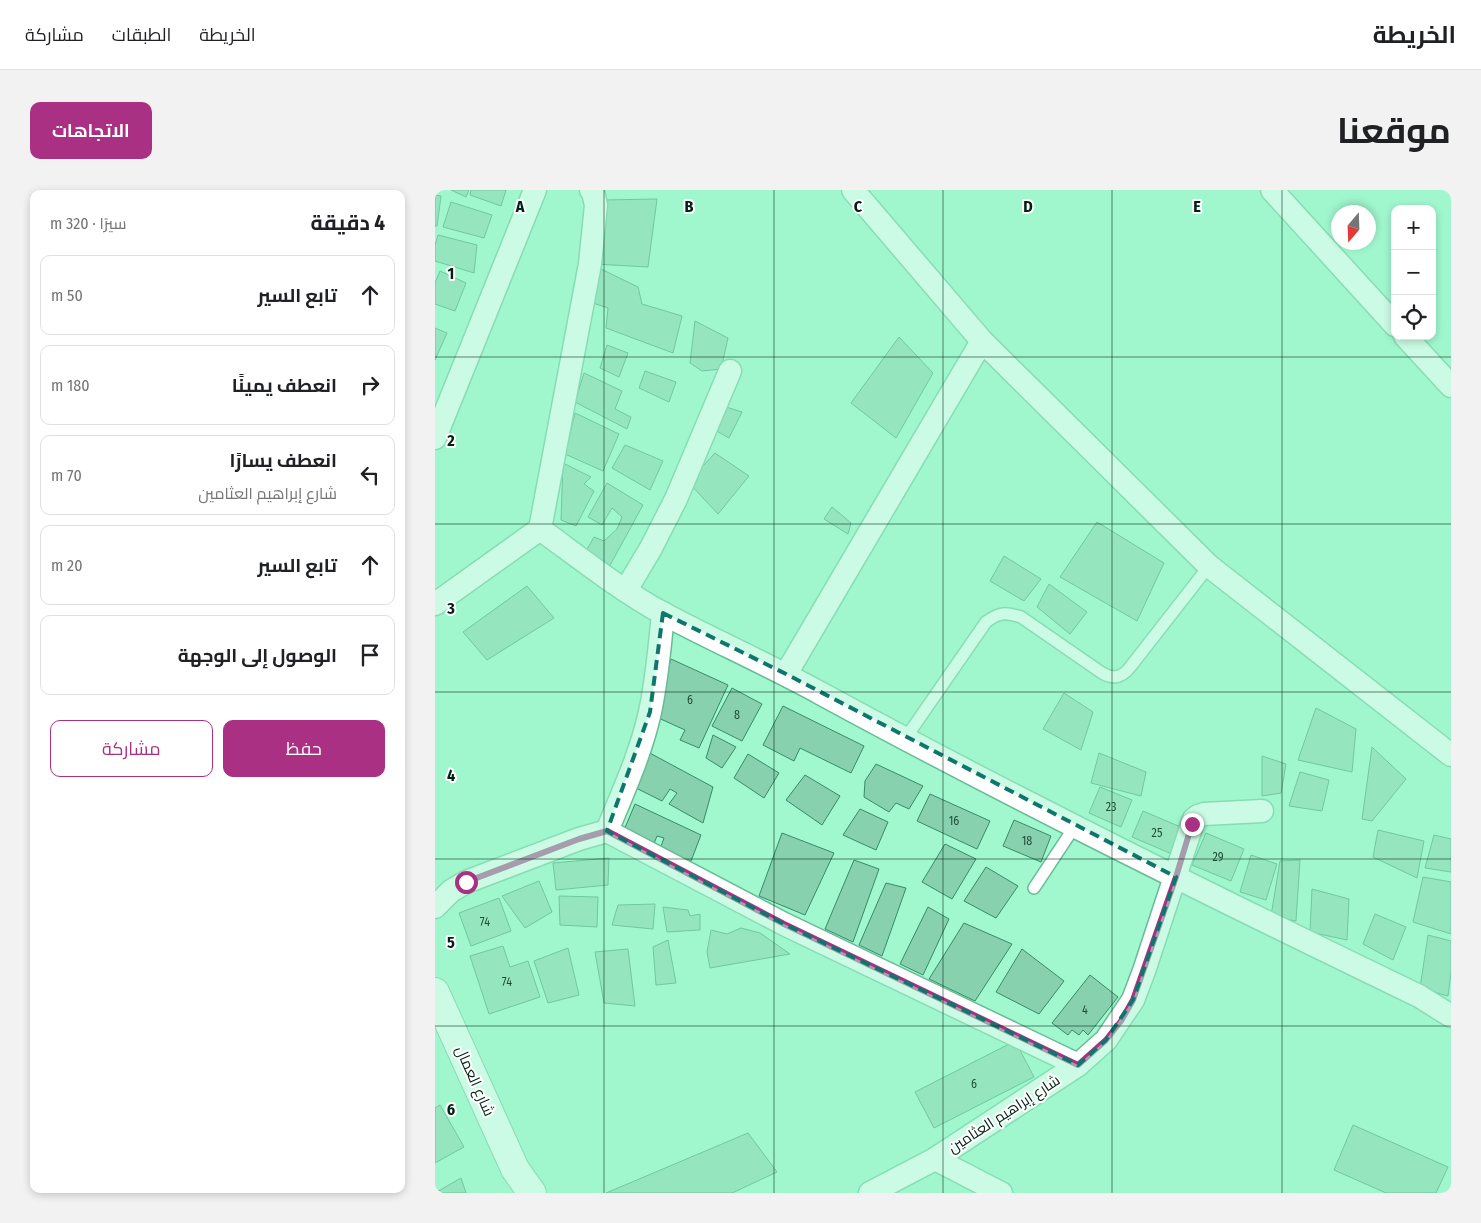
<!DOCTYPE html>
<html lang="ar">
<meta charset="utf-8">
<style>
:root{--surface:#fff;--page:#f2f2f2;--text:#202124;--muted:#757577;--line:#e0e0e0;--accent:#aa3084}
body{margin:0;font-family:"Fira Sans Condensed",Cairo,sans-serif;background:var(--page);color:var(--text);direction:rtl}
.controls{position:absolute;right:15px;top:15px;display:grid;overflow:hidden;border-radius:10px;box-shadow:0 2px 8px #0003}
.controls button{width:45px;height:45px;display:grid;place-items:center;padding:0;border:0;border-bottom:1px solid var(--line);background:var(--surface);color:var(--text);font:25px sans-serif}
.compass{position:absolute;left:896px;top:15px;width:45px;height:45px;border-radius:50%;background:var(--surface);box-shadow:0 2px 8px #0003;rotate:199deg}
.stop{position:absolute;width:15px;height:15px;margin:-11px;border:4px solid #aa3084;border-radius:50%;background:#fff}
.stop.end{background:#aa3084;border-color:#fff;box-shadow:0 1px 5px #0008}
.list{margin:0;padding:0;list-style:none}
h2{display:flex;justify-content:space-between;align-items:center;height:65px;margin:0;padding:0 20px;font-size:21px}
h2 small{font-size:16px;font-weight:400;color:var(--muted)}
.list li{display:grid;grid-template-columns:32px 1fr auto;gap:15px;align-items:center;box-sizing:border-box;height:80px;margin:0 10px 10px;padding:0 10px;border:1px solid var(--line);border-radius:10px}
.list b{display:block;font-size:19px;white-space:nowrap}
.list p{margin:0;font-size:16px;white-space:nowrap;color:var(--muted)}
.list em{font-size:16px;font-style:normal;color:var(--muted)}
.actions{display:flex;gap:10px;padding:15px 20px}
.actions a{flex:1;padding:11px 0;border:1px solid var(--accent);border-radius:10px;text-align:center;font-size:18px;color:var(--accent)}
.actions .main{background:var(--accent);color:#fff}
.icon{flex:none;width:28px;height:28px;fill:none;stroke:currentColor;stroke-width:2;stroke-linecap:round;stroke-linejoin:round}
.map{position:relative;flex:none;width:1016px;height:1003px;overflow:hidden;direction:ltr;border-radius:10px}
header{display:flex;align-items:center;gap:30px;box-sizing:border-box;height:70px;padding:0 25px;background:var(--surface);border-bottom:1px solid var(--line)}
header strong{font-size:24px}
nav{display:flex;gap:28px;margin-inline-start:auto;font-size:18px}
.intro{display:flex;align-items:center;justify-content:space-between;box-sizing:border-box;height:120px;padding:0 30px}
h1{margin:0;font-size:35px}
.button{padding:12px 22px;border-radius:10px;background:var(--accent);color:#fff;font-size:18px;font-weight:700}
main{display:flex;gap:30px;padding:0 30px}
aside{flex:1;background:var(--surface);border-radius:10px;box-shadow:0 2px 8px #0003}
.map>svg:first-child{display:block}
.building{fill:#87d1ae;stroke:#358c69}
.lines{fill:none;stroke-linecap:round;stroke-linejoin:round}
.service-casing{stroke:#67bc96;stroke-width:14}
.minor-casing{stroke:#67bc96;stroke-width:25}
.tertiary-casing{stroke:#67bc96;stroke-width:30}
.service{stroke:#fff;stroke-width:11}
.minor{stroke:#fff;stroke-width:22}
.tertiary{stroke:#fff;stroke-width:28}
.route{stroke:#aa3084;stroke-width:6}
.marked{fill:none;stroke:#0f766e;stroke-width:4;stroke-dasharray:10 6;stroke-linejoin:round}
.grid{fill:none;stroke:#002113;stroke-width:1;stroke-opacity:0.55}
.labels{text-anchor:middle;stroke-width:4;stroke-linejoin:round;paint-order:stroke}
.number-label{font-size:12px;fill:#224d3a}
.street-label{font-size:15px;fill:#002113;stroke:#fff}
.grid-label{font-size:16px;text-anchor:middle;font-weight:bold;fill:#002113;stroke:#fff;stroke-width:4;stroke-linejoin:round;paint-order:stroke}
</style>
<header>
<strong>الخريطة</strong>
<nav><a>الخريطة</a><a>الطبقات</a><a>مشاركة</a></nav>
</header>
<div class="intro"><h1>موقعنا</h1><a class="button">الاتجاهات</a></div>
<main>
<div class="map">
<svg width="1016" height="1003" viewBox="0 0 1016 1003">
<rect width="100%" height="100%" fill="#a1f7ce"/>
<!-- building -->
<g class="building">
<polygon points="16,0 34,0 31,7"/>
<polygon points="36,0 71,0 66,16 35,5"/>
<polygon points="0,5 6,6 2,36 0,36"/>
<polygon points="222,9 213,77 160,74 169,10"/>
<polygon points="16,12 57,25 49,48 8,37"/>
<polygon points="3,45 42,55 39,83 0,71 0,55"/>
<polygon points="166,79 203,97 207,114 247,126 238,163 171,138 173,118 152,111"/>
<polygon points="5,81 31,93 20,121 0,114 0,93"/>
<polygon points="260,131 293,148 286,179 267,181 255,173"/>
<polygon points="0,138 12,143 0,170"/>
<polygon points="464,147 498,183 461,248 416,213"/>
<polygon points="172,155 193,163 184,187 165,178"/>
<polygon points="210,181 241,192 234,212 204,198"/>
<polygon points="149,183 187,201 180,219 196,227 192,239 140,212"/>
<polygon points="288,216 307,222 294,248 278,239"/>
<polygon points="140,223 184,244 168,281 130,264"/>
<polygon points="190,255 228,271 215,300 177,278"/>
<polygon points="280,263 314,286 283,324 253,292"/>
<polygon points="128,273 156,287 149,294 159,301 141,336 126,330"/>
<polygon points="172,293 208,315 173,379 150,363 159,347 169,351 182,339 187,327 177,318 167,335 153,327"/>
<polygon points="397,317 416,333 413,344 389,329"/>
<polygon points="662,332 729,373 702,431 625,387"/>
<polygon points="569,366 606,389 589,411 555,391"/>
<polygon points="614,394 652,422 635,444 602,417"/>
<polygon points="92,396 119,428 52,470 28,442"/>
<polygon points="236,469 293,495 264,558 245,550 250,540 219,526"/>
<polygon points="297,498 327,514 307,551 277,536"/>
<polygon points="629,503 658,522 646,560 608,539"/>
<polygon points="348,516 429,556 416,583 365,558 359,571 328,555"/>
<polygon points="881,518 921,539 917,582 863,570"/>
<polygon points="278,545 301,557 287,578 271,568"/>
<polygon points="937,557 971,589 937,631 927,629"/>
<polygon points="211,561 278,597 268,633 234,614 242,603 235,599 227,611 195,595"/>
<polygon points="664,563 711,582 706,606 656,593"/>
<polygon points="313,564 344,583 329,608 299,588"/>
<polygon points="827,566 851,574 846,603 827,606"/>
<polygon points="441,574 488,596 474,619 461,613 454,622 429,607 430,591"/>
<polygon points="865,582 894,590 887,621 854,616"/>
<polygon points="370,585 405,606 387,635 351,610"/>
<polygon points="665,597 697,610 686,637 654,623"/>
<polygon points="495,604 555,631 542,659 482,631"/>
<polygon points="200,614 266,645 256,671 225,659 229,648 222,646 218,656 189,640"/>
<polygon points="425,619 453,632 441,660 408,645"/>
<polygon points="708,621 748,638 737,664 697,647"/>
<polygon points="579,630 616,646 606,672 568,656"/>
<polygon points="943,640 989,651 982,688 938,667"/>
<polygon points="347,643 399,663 370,725 324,706"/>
<polygon points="771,643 809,659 796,691 757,675"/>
<polygon points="999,645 1016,649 1016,682 990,678"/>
<polygon points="510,654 541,669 517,709 487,692"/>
<polygon points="816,665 842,674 831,710 805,702"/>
<polygon points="174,668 173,695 121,700 118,673"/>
<polygon points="419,670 444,679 418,752 390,739"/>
<polygon points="865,670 861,731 836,726 845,671"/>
<polygon points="551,677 583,696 561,728 529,711"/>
<polygon points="988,687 1016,692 1016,744 978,732"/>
<polygon points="104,691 117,722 90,738 67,706"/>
<polygon points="451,693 471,698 447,766 424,755"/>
<polygon points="877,699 914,709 912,750 875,742"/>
<polygon points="124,706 163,707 162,737 125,735"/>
<polygon points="64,708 76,741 36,756 24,723"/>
<polygon points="220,714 218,739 177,735 183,715"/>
<polygon points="228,717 253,720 255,726 265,724 265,740 232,742"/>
<polygon points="493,717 514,729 488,785 465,774"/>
<polygon points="940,724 971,737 958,770 928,754"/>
<polygon points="529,733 577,754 540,811 494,789"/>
<polygon points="306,738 325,743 355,764 275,778 272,762 276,740 292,744"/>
<polygon points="993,745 1016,751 1016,783 1013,806 985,798"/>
<polygon points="233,750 241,793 221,795 218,757"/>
<polygon points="68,756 75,777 93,771 105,807 54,824 35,766"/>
<polygon points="133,758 144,805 113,813 99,771"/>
<polygon points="193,759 200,816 169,813 160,762"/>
<polygon points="587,759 629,791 604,824 561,802"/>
<polygon points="655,785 683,807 653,845 648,840 644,845 637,840 633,845 617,833"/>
<polygon points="580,851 599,887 499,938 480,902"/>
<polygon points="5,915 29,957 0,973 0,918"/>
<polygon points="918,935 1013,977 1001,1003 951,1003 899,980"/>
<polygon points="313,943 342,982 297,1003 171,1003"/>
<polygon points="26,988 31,1003 0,1003"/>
</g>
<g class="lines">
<defs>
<g id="service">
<path d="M470,549L551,432C565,422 570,422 586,427L667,483C679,490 688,487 696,476L774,376"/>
<polyline points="599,698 640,636"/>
</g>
<g id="minor">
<polyline points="418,0 547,151 774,376 1016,565"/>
<polyline points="837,0 960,135"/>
<polyline points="970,146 1016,196"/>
<polyline points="0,248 100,0"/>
<path d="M105,339C145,368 185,400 229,424C280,451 334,475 385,503C582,610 783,709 984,806L1016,826"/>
<polyline points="191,400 216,358 241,309 295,181"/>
<polyline points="0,414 105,339 155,74 161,15 158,2 156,0"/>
<polyline points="351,484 547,151"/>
<path d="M172,641C188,602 206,563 215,522C222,490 225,456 228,423"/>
<polyline points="0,717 16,701 31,692 144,649 172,641 349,734 643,875"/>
<polyline points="500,969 566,1003"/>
<polyline points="435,1003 500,969 643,875 671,850 698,810 709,781 759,629 763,626 769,624 827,621"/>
</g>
<polyline id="tertiary" points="0,802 80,979 97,1003"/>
</defs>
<!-- service casing -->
<use href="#service" class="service-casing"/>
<!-- minor casing -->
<use href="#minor" class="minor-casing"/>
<!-- tertiary casing -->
<use href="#tertiary" class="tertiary-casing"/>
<!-- service -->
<use href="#service" class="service"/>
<!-- minor -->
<use href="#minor" class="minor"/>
<!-- tertiary -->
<use href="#tertiary" class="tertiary"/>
</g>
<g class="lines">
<!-- route -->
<polyline class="route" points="31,692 144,649 172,641 349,734 643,875 671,850 686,831 698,810 741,687 757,634"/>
</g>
<!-- marked area -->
<path d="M0 0H1016V1003H0ZM228,423L351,484L741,687L698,810L671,850L643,875L349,734L172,641L215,522Z" fill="#a1f7ce" fill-opacity=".55" fill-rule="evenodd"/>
<path class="marked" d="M228,423L351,484L741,687L698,810L671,850L643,875L349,734L172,641L215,522Z"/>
<!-- grid -->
<path class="grid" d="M169,0V1003M339,0V1003M508,0V1003M677,0V1003M847,0V1003M0,167H1016M0,334H1016M0,502H1016M0,669H1016M0,836H1016"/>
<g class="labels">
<!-- number labels -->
<g class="number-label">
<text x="255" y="514">6</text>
<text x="302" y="529">8</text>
<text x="676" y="621">23</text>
<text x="519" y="635">16</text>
<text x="722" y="647">25</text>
<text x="592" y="655">18</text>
<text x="783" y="671">29</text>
<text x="50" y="736">74</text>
<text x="72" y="796">74</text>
<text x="650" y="824">4</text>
<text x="539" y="898">6</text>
</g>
<!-- street labels -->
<g class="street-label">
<text transform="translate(40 891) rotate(66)" y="5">شارع العمال</text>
<text transform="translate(569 924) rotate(-33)" y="5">شارع إبراهيم العثامين</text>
</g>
</g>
<g class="grid-label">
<text x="85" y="22">A</text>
<text x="254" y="22">B</text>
<text x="423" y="22">C</text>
<text x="593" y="22">D</text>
<text x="762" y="22">E</text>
<text x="16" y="89">1</text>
<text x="16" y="256">2</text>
<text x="16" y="424">3</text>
<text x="16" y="591">4</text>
<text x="16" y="758">5</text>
<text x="16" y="925">6</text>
</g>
</svg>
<div class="controls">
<button>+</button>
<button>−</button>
<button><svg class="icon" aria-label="locate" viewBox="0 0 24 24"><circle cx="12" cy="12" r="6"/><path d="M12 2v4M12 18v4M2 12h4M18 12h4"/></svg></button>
</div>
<svg class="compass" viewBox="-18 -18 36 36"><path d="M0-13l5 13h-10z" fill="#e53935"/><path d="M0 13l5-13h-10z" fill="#757577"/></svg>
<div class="stop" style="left:31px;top:692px"></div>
<div class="stop end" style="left:757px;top:634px"></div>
</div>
<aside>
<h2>4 دقيقة<small>سيرًا · 320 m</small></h2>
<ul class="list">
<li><svg class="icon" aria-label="ahead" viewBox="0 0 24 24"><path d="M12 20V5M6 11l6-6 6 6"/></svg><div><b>تابع السير</b></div><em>50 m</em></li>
<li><svg class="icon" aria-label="right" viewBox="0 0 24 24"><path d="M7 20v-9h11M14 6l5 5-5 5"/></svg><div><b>انعطف يمينًا</b></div><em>180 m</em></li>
<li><svg class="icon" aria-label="left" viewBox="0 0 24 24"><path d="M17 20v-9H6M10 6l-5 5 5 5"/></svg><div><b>انعطف يسارًا</b><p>شارع إبراهيم العثامين</p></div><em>70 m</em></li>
<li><svg class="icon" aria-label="ahead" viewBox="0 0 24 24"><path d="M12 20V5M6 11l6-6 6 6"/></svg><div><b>تابع السير</b></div><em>20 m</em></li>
<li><svg class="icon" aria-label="arrive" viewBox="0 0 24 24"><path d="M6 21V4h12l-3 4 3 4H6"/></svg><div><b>الوصول إلى الوجهة</b></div></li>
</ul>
<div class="actions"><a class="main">حفظ</a><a>مشاركة</a></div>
</aside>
</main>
